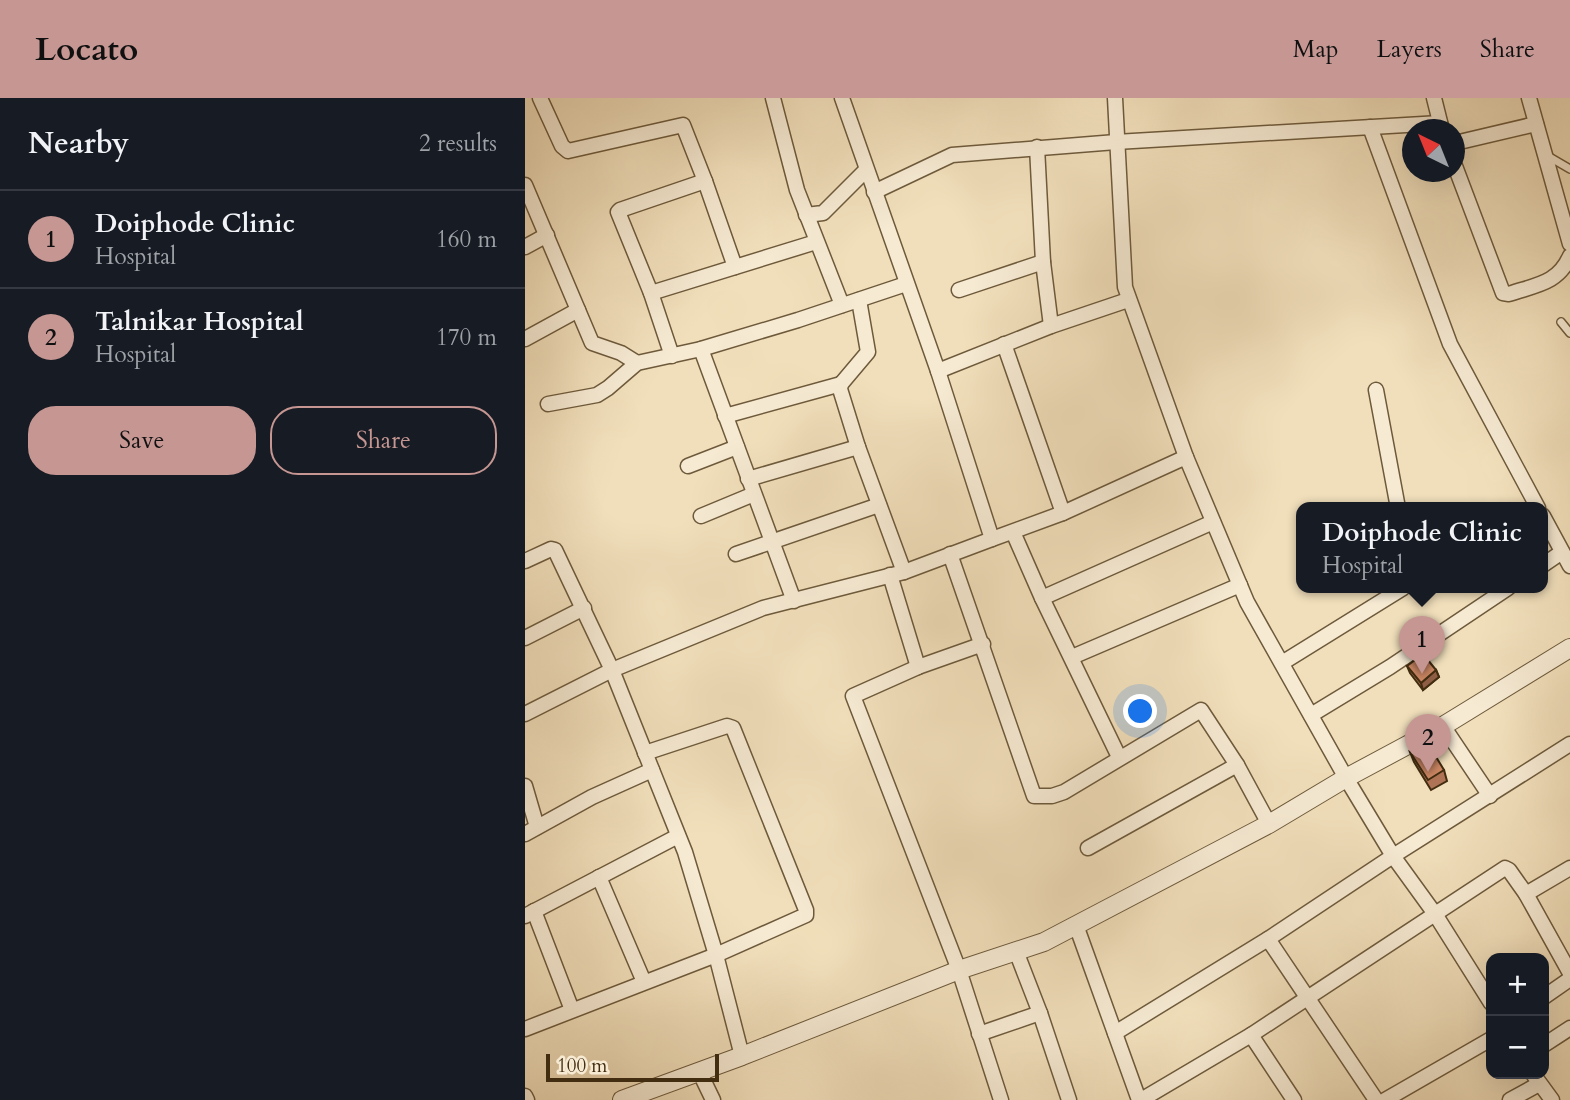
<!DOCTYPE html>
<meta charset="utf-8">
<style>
:root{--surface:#171b24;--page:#242831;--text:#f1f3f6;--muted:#9ea1a6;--line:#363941;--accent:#c59692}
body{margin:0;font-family:Cardo,serif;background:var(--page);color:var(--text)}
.controls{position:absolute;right:21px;bottom:21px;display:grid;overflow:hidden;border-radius:14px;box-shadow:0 7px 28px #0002}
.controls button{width:63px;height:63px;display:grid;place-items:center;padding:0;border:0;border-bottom:2px solid var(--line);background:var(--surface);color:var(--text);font:35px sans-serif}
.compass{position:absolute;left:877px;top:21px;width:63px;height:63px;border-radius:50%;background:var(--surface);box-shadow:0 7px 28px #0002;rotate:317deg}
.scale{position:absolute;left:21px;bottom:18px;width:173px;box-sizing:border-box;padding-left:7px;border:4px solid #422d10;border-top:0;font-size:19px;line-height:24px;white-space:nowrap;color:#422d10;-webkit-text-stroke:5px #f6ead3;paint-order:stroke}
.you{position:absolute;left:616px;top:614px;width:24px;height:24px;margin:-18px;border:5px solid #fff;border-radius:50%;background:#1a73e8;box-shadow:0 0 0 10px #1a73e833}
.badge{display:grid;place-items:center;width:46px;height:46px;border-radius:50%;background:var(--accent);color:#111;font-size:23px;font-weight:700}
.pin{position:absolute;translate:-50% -58px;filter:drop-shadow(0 2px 4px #0008)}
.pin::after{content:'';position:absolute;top:37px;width:24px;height:21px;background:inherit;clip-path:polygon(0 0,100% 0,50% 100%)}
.popup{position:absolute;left:771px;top:404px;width:252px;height:91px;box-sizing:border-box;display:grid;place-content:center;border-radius:14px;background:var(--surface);filter:drop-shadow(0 2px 5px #0005);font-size:23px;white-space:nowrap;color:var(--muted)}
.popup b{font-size:26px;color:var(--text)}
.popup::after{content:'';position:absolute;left:50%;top:100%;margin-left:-14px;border:14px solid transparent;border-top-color:var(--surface)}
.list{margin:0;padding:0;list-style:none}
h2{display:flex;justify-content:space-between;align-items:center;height:91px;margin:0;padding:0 28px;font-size:30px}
h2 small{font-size:23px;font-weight:400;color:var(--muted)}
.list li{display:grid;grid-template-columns:46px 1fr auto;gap:21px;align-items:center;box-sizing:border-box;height:98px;padding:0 28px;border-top:2px solid var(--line)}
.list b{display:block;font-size:26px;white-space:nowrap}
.list p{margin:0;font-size:23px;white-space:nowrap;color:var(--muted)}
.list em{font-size:23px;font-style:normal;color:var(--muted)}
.actions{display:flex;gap:14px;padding:21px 28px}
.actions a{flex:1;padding:16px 0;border:2px solid var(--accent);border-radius:28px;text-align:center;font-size:24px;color:var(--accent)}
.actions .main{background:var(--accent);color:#111}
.map{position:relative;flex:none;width:1045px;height:1002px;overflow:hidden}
header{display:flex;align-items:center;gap:42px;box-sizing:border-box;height:98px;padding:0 35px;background:var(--accent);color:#111}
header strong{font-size:33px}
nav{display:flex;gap:38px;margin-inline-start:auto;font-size:24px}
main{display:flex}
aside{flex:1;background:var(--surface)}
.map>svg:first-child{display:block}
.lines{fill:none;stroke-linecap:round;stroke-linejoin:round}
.service-casing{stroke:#6e5a3b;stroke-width:10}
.minor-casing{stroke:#6e5a3b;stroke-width:17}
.tertiary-casing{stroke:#6e5a3b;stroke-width:20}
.service{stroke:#f6ead3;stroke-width:7}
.minor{stroke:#f6ead3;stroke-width:14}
.tertiary{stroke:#f6ead3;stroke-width:18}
.wall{fill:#af7455;stroke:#422d10;stroke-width:2}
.shaded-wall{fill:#8f5e45;stroke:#422d10;stroke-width:2}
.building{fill:#cc8763;stroke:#422d10;stroke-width:2}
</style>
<header>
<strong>Locato</strong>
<nav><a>Map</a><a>Layers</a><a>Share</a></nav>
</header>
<main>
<aside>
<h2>Nearby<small>2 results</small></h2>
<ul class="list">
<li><span class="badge">1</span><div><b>Doiphode Clinic</b><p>Hospital</p></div><em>160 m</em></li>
<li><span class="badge">2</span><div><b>Talnikar Hospital</b><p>Hospital</p></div><em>170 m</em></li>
</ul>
<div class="actions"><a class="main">Save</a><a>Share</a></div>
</aside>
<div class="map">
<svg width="1045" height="1002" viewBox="0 0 1045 1002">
<rect width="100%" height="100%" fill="#f1dfbb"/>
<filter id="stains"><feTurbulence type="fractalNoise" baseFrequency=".00286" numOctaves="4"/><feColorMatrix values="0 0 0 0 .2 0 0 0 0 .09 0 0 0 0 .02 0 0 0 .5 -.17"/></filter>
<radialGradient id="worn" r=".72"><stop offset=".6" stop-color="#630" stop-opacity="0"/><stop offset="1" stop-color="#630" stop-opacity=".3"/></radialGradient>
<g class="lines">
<defs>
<g id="service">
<polyline points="1021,57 1045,71"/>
<polyline points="1036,224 1045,235"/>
</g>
<g id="minor">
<polyline points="15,0 37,48 43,53 158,27 180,83 210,169"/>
<polyline points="248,0 272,92 317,207"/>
<polyline points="590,0 600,189 661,359"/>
<polyline points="909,0 917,32"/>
<polyline points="1004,0 1045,146"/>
<polyline points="845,29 925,246 1013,410"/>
<polyline points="930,45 1011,26"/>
<polyline points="512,49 518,164 526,228"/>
<path d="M930,68L978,195L984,196C1010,187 1033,186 1045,158"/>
<polyline points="0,87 67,245 96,255 112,265"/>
<polyline points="349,94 427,57 591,44 915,25"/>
<polyline points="281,117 298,115 341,72"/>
<polyline points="0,149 22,137"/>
<polyline points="434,192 518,164"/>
<polyline points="126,195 291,144"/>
<polyline points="334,202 343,254 316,286 315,291 333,349 379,474"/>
<polyline points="0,241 53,212"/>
<polyline points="479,246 538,415"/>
<polyline points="176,251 269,503"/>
<polyline points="147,258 126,195 93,114 95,112 180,83"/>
<polyline points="413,273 526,228 603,202"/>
<polyline points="851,292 873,410"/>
<polyline points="23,306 72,297 83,290 112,265 176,251 273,222 381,186"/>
<polyline points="200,318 316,286"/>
<polyline points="163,368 212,349"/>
<polyline points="223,381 333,349"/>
<polyline points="176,418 229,396"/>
<polyline points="1018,418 1045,468"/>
<polyline points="488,434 517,500 594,659"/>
<polyline points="467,441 538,415 661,359 722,504 821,680 868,758 910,816 966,905"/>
<polyline points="211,456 354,407"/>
<polyline points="425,456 509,698 527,698 539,694 676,612 712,667 744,726"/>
<polyline points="0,463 26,451 30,452 87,572 0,616"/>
<polyline points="1018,467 1037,454"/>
<polyline points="365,477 393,569"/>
<polyline points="517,500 688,424"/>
<polyline points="0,540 59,510"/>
<polyline points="458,546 393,569 328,598 434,872 476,1002"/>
<polyline points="547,559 715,487"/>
<polyline points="757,565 878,490"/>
<polyline points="786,617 865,569 983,490"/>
<polyline points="918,628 965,698"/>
<polyline points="0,688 12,729"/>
<polyline points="0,736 67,699 127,672"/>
<polyline points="563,750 712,667"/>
<polyline points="74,779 119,884"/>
<polyline points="1001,796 1045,770"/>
<polyline points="9,813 47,912"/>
<polyline points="0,818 153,738"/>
<polyline points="551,827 614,1002"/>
<polyline points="743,841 851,1002"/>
<polyline points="491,853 515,915 544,1002"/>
<polyline points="1019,899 1045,881"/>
<polyline points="0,931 191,857 281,817 281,812 208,630 202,628 120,655"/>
<polyline points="590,935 743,841 868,758 1045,646"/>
<polyline points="454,936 515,915"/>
<polyline points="726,937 769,1002"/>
<polyline points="1019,947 1045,930"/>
<polyline points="217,958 191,857 160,754 87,572 238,510 379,474 467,441 413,273 317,0"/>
<polyline points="174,973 188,1002"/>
<polyline points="1008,976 1027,1002"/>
<polyline points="0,998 2,1002"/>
<polyline points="616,1002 726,937 980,770 984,772 1001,796 1045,875"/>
<polyline points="860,1002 966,941"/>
<polyline points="985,1002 1014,986"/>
</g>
<polyline id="tertiary" points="97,1002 217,958 434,872 519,844 744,726 821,680 918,628 1045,550"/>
</defs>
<!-- service casing -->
<use href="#service" class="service-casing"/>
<!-- minor casing -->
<use href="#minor" class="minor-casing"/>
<!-- tertiary casing -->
<use href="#tertiary" class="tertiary-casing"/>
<!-- service -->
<use href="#service" class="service"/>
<!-- minor -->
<use href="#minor" class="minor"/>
<!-- tertiary -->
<use href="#tertiary" class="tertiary"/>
</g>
<!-- wall -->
<g class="wall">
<polygon points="882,568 911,572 914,579 898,592 885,575"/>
<polygon points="885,654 919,672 922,683 906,692 889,664"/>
</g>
<!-- shaded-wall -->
<polygon class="shaded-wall" points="911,572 914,579 898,592 896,585"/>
<!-- building -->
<g class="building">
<polygon points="898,556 911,572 896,585 882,568"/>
<polygon points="902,644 919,672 903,682 885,654"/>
</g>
<rect width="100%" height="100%" filter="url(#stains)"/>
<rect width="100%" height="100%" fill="url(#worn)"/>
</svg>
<div class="controls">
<button>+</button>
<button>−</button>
</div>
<svg class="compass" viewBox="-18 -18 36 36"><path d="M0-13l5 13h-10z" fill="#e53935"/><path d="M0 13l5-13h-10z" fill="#9ea1a6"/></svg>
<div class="scale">100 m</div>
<div class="you"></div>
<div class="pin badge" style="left:897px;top:576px">1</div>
<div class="popup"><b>Doiphode Clinic</b>Hospital</div>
<div class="pin badge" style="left:903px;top:674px">2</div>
</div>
</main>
